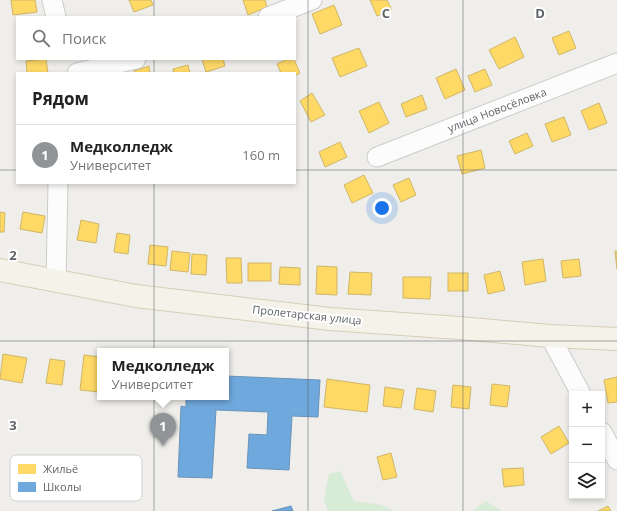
<!DOCTYPE html>
<html lang="ru">
<meta charset="utf-8">
<style>
:root{--surface:#fff;--page:#f6f6f6;--text:#222;--muted:#767676;--line:#e0e0e0;--accent:#919496}
body{margin:0;font-family:"Open Sans",sans-serif;background:var(--page);color:var(--text)}
.controls{position:absolute;right:12px;bottom:12px;display:grid;overflow:hidden;border-radius:0px;box-shadow:0 2px 6px #0003}
.controls button{width:36px;height:36px;display:grid;place-items:center;padding:0;border:0;border-bottom:1px solid var(--line);background:var(--surface);color:var(--text);font:20px sans-serif}
.you{position:absolute;left:382px;top:208px;width:14px;height:14px;margin:-10px;border:3px solid #fff;border-radius:50%;background:#1a73e8;box-shadow:0 0 0 6px #1a73e833}
.badge{display:grid;place-items:center;width:26px;height:26px;border-radius:50%;background:var(--accent);color:#fff;font-size:13px;font-weight:700}
.pin{position:absolute;translate:-50% -33px;filter:drop-shadow(0 1px 2px #0008)}
.pin::after{content:'';position:absolute;top:21px;width:14px;height:12px;background:inherit;clip-path:polygon(0 0,100% 0,50% 100%)}
.popup{position:absolute;left:97px;top:348px;width:132px;height:52px;box-sizing:border-box;display:grid;place-content:center;border-radius:0px;background:var(--surface);filter:drop-shadow(0 1px 3px #0005);font-size:13px;white-space:nowrap;color:var(--muted)}
.popup b{font-size:15px;color:var(--text)}
.popup::after{content:'';position:absolute;left:50%;top:100%;margin-left:-8px;border:8px solid transparent;border-top-color:var(--surface)}
.list{margin:0;padding:0;list-style:none}
h2{display:flex;justify-content:space-between;align-items:center;height:52px;margin:0;padding:0 16px;font-size:17px}
h2 small{font-size:13px;font-weight:400;color:var(--muted)}
.list li{display:grid;grid-template-columns:26px 1fr auto;gap:12px;align-items:center;box-sizing:border-box;height:60px;padding:0 16px;border-top:1px solid var(--line)}
.list b{display:block;font-size:15px;white-space:nowrap}
.list p{margin:0;font-size:13px;white-space:nowrap;color:var(--muted)}
.list em{font-size:13px;font-style:normal;color:var(--muted)}
.icon{flex:none;width:22px;height:22px;fill:none;stroke:currentColor;stroke-width:2;stroke-linecap:round;stroke-linejoin:round}
.map{position:relative;flex:none;width:617px;height:511px;overflow:hidden}
.search{position:absolute;background:var(--surface);box-shadow:0 2px 6px #0003;left:16px;top:16px;width:280px;height:44px;display:flex;align-items:center;gap:10px;box-sizing:border-box;padding:0 14px;border-radius:0px;color:var(--muted);font-size:15px}
.panel{position:absolute;background:var(--surface);box-shadow:0 2px 6px #0003;left:16px;top:72px;width:280px;height:112px;border-radius:0px}
.map>svg:first-child{display:block}
.green{fill:#d8ebd6}
.homes{fill:#ffd966;stroke:#cfb667}
.schools{fill:#6fa8dc;stroke:#6a93b9}
.lines{fill:none;stroke-linecap:round;stroke-linejoin:round}
.minor-casing{stroke:#cbcccc;stroke-width:21}
.major-casing{stroke:#d7ceb8;stroke-width:24}
.minor{stroke:#fdfcfc;stroke-width:19}
.major{stroke:#f4f2e9;stroke-width:22}
.grid{fill:none;stroke:#5f6368;stroke-width:1;stroke-opacity:0.55}
.labels{text-anchor:middle;stroke-width:4;stroke-linejoin:round;paint-order:stroke}
.street-label{font-size:11px;fill:#5f6368;stroke:#fff}
.key{fill:#fff;stroke:#cfd0d2;stroke-width:1}
.key-label{font-size:11px;fill:#5f6368}
.grid-label{font-size:13px;text-anchor:middle;font-weight:bold;fill:#5f6368;stroke:#fff;stroke-width:4;stroke-linejoin:round;paint-order:stroke}
</style>
<div class="map">
<svg width="617" height="511" viewBox="0 0 617 511">
<rect width="100%" height="100%" fill="#efeeea"/>
<!-- green -->
<g class="green">
<polygon points="340,471 354,501 382,505 394,511 328,511 324,500 329,474"/>
<polygon points="486,501 502,511 503,511 472,511"/>
</g>
<!-- homes -->
<g class="homes">
<polygon points="11,0 35,0 37,12 13,15"/>
<polygon points="129,0 151,0 153,5 134,12"/>
<polygon points="243,0 265,0 267,7 248,15"/>
<polygon points="370,0 387,0 392,10 377,16"/>
<polygon points="334,5 342,25 320,34 312,14"/>
<polygon points="569,31 576,48 559,55 552,38"/>
<polygon points="515,37 524,57 499,69 489,50"/>
<polygon points="359,48 367,66 340,77 332,58"/>
<polygon points="46,59 48,73 27,73 26,61"/>
<polygon points="202,59 223,59 225,66 206,72"/>
<polygon points="287,59 294,59 300,73 295,76 295,73 281,73 277,64"/>
<polygon points="188,65 190,73 174,73 173,69"/>
<polygon points="149,66 150,73 134,73 134,71"/>
<polygon points="456,69 465,90 445,99 436,78"/>
<polygon points="485,69 492,85 475,92 468,76"/>
<polygon points="312,93 325,115 311,122 300,101"/>
<polygon points="422,95 427,109 406,117 401,104"/>
<polygon points="379,102 389,123 369,133 359,111"/>
<polygon points="599,103 607,123 589,130 581,111"/>
<polygon points="564,117 571,135 552,142 545,124"/>
<polygon points="527,133 533,146 515,154 509,141"/>
<polygon points="340,142 347,157 325,167 319,152"/>
<polygon points="481,150 485,168 462,174 457,156"/>
<polygon points="364,175 373,193 352,203 344,185"/>
<polygon points="409,178 416,195 401,202 393,185"/>
<polygon points="0,212 5,213 4,232 0,232"/>
<polygon points="23,212 45,216 42,233 20,229"/>
<polygon points="81,220 99,224 96,243 77,240"/>
<polygon points="117,233 130,235 128,254 114,252"/>
<polygon points="150,245 168,247 166,266 148,264"/>
<polygon points="172,251 190,253 188,272 170,270"/>
<polygon points="615,251 617,251 617,269"/>
<polygon points="192,254 207,255 206,275 191,274"/>
<polygon points="226,258 241,258 242,283 227,283"/>
<polygon points="543,259 546,281 525,285 522,262"/>
<polygon points="579,259 581,276 563,278 561,261"/>
<rect x="248" y="263" width="23" height="18"/>
<polygon points="317,266 337,267 337,295 316,294"/>
<polygon points="280,267 300,268 300,285 279,284"/>
<polygon points="500,271 505,290 488,294 484,275"/>
<polygon points="350,272 372,273 371,295 348,294"/>
<rect x="448" y="273" width="20" height="18"/>
<polygon points="403,277 431,277 430,299 403,298"/>
<polygon points="3,354 27,358 22,383 0,379"/>
<polygon points="84,355 100,357 100,392 80,390"/>
<polygon points="50,359 65,361 62,385 46,383"/>
<polygon points="617,377 617,402 608,403 604,380"/>
<polygon points="327,379 370,385 367,412 324,407"/>
<polygon points="492,384 510,386 507,407 490,405"/>
<polygon points="453,385 471,387 469,409 451,407"/>
<polygon points="385,387 404,390 401,408 383,406"/>
<polygon points="417,388 436,391 433,412 414,409"/>
<polygon points="559,426 569,443 551,454 541,437"/>
<polygon points="391,453 397,477 383,480 377,457"/>
<polygon points="523,468 524,485 504,487 502,469"/>
<polygon points="608,506 611,511 598,511"/>
</g>
<!-- schools -->
<g class="schools">
<polygon points="226,376 320,380 318,417 292,416 289,470 247,468 249,434 267,435 268,412 216,410 212,478 178,477 181,406 186,407 186,397 226,397"/>
<polygon points="291,506 293,511 272,511"/>
</g>
<g class="lines">
<defs>
<g id="minor">
<polyline points="52,0 56,17"/>
<polyline points="268,17 312,0"/>
<polyline points="77,73 136,59"/>
<polyline points="377,157 617,63"/>
<polyline points="56,282 58,183"/>
<polyline points="550,336 581,394"/>
<polyline points="602,432 617,460"/>
</g>
<polyline id="major" points="0,270 136,296 330,319 460,328 550,336 617,339"/>
</defs>
<!-- minor casing -->
<use href="#minor" class="minor-casing"/>
<!-- major casing -->
<use href="#major" class="major-casing"/>
<!-- minor -->
<use href="#minor" class="minor"/>
<!-- major -->
<use href="#major" class="major"/>
</g>
<!-- grid -->
<path class="grid" d="M154,0V17M308,0V511M463,0V511M154,59V73M0,170H17M295,170H617M154,183V511M0,341H617"/>
<g class="labels">
<!-- street labels -->
<g class="street-label">
<text transform="translate(497 110) rotate(-21)" y="4">улица Новосёловка</text>
<text transform="translate(307 315) rotate(6)" y="4">Пролетарская улица</text>
</g>
</g>
<!-- legend -->
<rect x="10" y="455" width="132" height="46" rx="6" class="key"/>
<rect x="18" y="464" width="18" height="10" fill="#ffd966"/>
<rect x="18" y="482" width="18" height="10" fill="#6fa8dc"/>
<g class="key-label">
<text x="43" y="473">Жильё</text>
<text x="43" y="491">Школы</text>
</g>
<g class="grid-label">
<text x="386" y="18">C</text>
<text x="540" y="18">D</text>
<text x="13" y="260">2</text>
<text x="13" y="430">3</text>
</g>
</svg>
<div class="controls">
<button>+</button>
<button>−</button>
<button><svg class="icon" aria-label="layers" viewBox="0 0 24 24"><path d="M12 4l9 5-9 5-9-5zM3 14l9 5 9-5"/></svg></button>
</div>
<div class="you"></div>
<div class="pin badge" style="left:163px;top:446px">1</div>
<div class="popup"><b>Медколледж</b>Университет</div>
<div class="search"><svg class="icon" aria-label="search" viewBox="0 0 24 24"><circle cx="10" cy="10" r="6"/><path d="M15 15l6 6"/></svg>Поиск</div>
<section class="panel">
<h2>Рядом<small></small></h2>
<ul class="list">
<li><span class="badge">1</span><div><b>Медколледж</b><p>Университет</p></div><em>160 m</em></li>
</ul>
</section>
</div>
